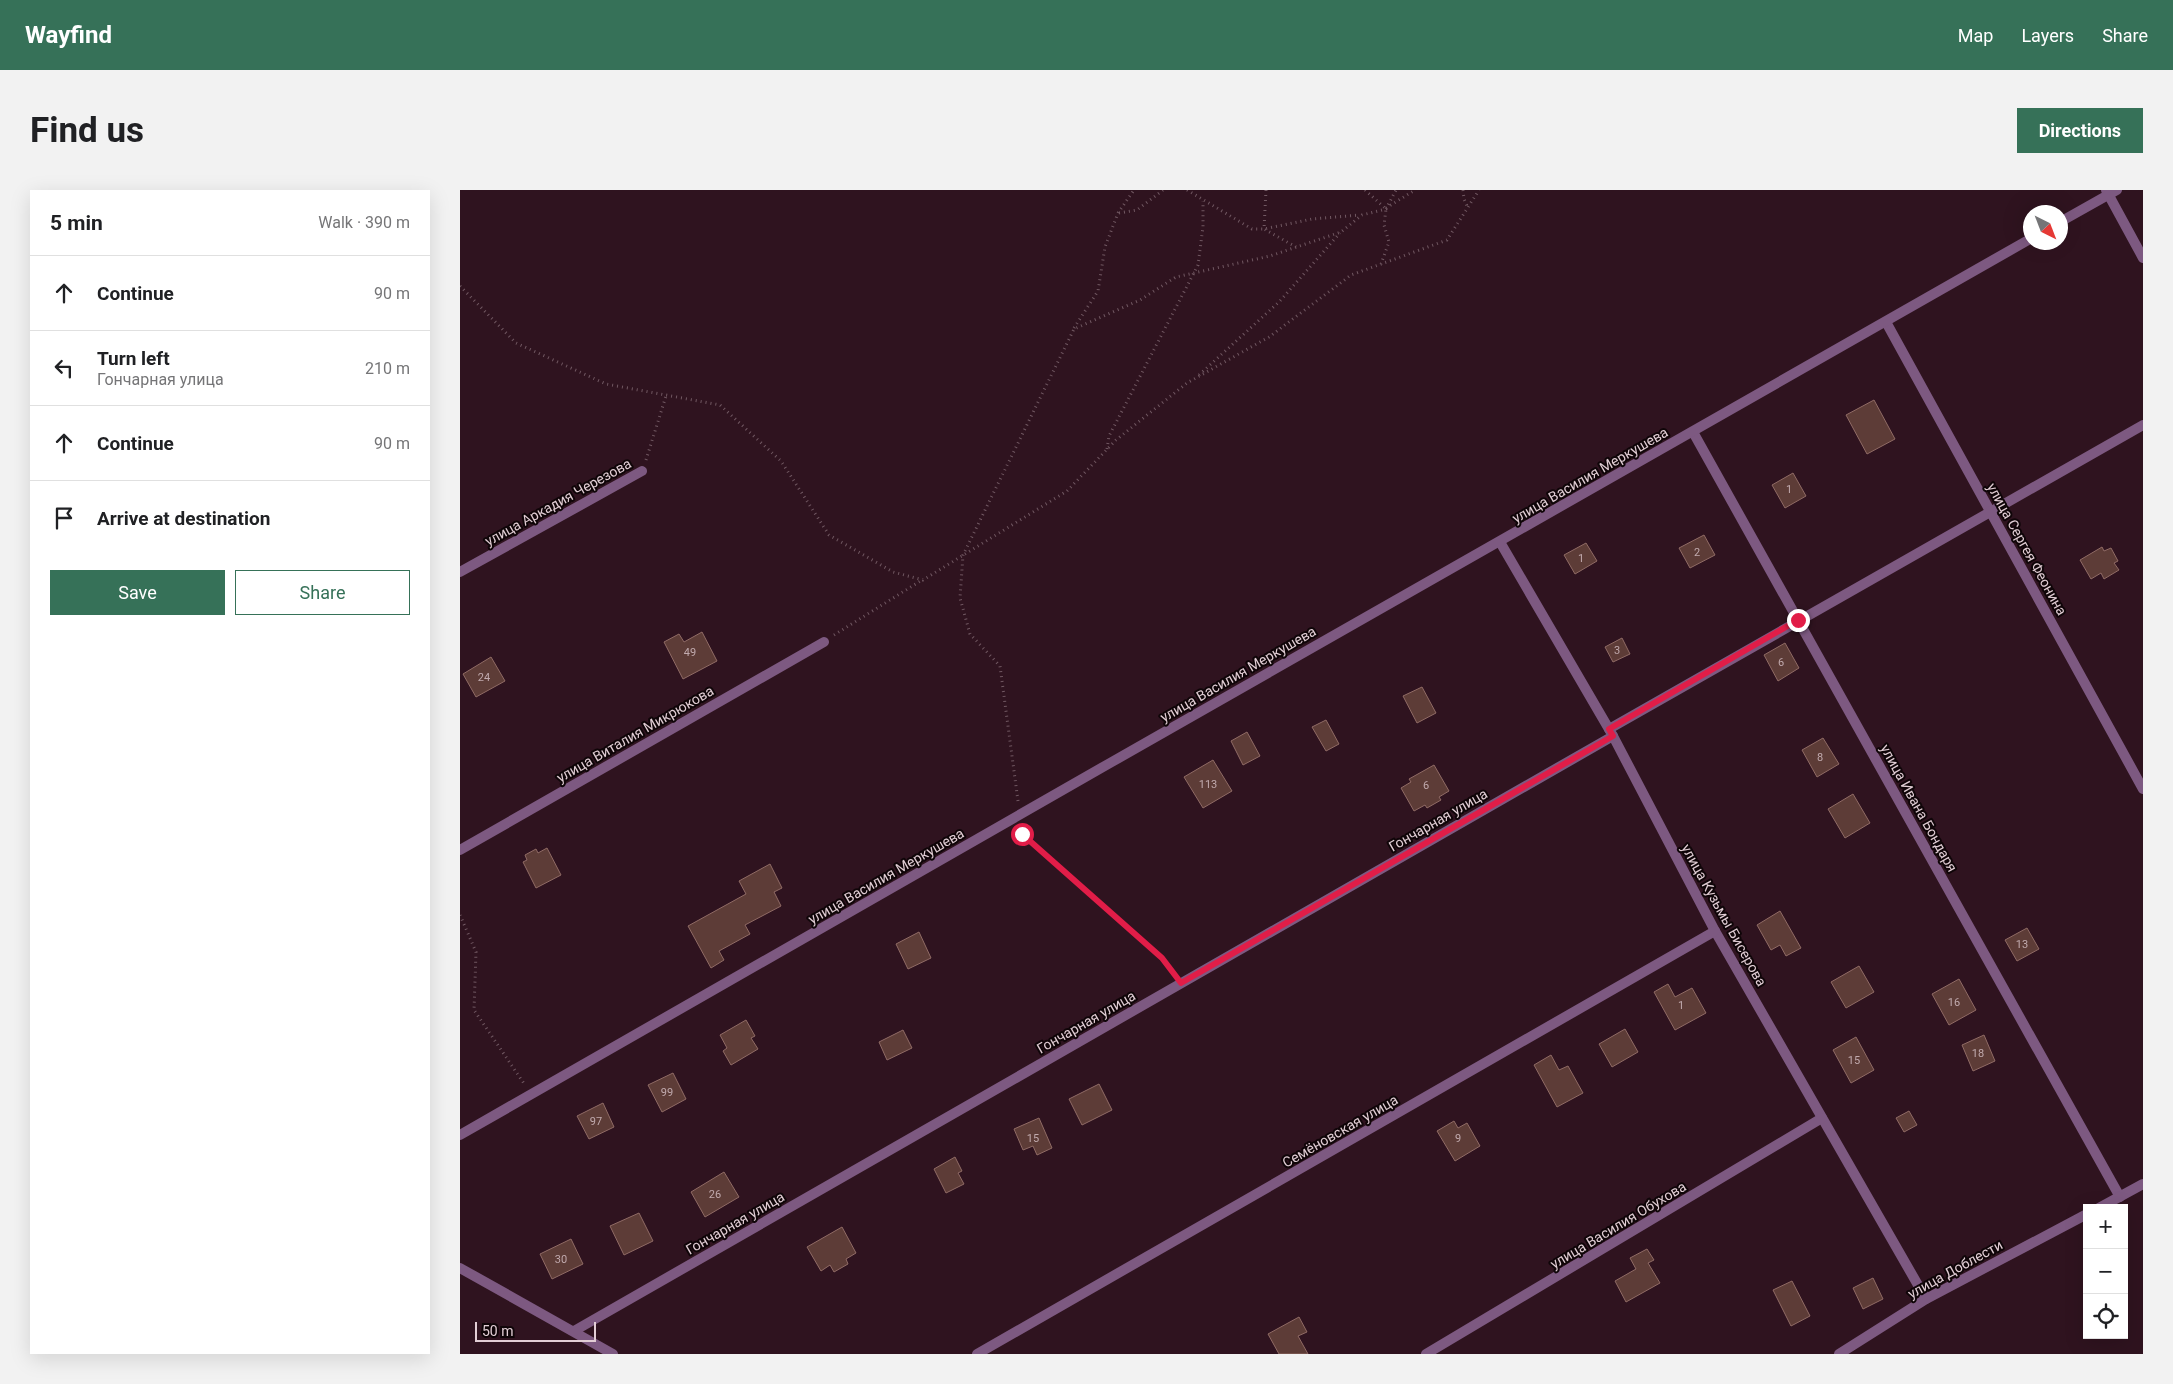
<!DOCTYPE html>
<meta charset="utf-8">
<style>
:root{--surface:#fff;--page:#f2f2f2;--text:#202124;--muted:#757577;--line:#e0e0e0;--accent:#367158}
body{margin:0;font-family:Roboto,sans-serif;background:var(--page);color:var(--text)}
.controls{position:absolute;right:15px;bottom:15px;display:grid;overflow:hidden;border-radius:0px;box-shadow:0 5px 20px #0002}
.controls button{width:45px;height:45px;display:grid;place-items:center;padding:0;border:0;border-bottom:1px solid var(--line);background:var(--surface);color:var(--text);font:25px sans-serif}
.compass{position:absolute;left:1563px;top:15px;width:45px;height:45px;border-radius:50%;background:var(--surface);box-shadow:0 5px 20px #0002;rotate:138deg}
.scale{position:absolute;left:15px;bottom:12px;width:121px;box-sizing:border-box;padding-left:5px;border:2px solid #e2ced5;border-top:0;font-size:14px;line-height:18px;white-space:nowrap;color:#e2ced5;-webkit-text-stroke:4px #0f0508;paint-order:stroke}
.stop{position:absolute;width:15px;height:15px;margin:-11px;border:4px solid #e11d48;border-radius:50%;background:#fff}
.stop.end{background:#e11d48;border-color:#fff;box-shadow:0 1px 5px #0008}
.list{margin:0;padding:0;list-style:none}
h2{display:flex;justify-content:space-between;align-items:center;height:65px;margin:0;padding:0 20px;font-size:21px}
h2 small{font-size:16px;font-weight:400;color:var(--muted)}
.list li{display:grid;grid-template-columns:32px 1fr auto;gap:15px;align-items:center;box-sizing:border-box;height:75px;padding:0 20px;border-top:1px solid var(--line)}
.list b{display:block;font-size:19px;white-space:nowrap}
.list p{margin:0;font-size:16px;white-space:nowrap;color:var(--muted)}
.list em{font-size:16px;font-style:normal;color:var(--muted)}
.actions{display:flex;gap:10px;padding:15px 20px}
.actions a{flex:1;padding:11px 0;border:1px solid var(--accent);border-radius:0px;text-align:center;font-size:18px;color:var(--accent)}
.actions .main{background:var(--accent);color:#fff}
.icon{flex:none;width:28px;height:28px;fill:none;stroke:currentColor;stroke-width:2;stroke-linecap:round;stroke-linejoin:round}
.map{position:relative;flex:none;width:1683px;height:1164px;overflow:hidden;border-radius:0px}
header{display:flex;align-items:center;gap:30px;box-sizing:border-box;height:70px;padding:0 25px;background:var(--accent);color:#fff}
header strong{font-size:24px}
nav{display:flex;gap:28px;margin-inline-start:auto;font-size:18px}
.intro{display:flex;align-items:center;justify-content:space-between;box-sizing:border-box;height:120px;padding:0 30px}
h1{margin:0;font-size:35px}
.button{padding:12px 22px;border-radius:0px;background:var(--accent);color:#fff;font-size:18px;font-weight:700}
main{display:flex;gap:30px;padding:0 30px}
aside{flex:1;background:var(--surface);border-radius:0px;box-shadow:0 5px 20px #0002}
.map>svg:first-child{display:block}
.building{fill:#5d3c37;stroke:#906b65}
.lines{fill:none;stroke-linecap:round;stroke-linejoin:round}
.path{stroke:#715862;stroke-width:3;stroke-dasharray:1 4;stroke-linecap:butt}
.street{stroke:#7d5981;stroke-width:10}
.route{stroke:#e11d48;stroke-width:6}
.labels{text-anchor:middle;stroke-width:4;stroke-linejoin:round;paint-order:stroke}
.number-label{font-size:11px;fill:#c1aaae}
.street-label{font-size:14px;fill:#e2ced5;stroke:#0f0508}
</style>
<header>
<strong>Wayfind</strong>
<nav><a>Map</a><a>Layers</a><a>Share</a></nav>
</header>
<div class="intro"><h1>Find us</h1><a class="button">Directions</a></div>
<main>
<aside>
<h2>5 min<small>Walk · 390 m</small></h2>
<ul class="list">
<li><svg class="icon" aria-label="ahead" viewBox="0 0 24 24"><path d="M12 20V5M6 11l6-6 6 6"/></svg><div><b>Continue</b></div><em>90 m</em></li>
<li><svg class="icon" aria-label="left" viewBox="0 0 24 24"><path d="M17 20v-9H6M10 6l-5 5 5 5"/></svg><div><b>Turn left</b><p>Гончарная улица</p></div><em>210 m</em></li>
<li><svg class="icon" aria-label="ahead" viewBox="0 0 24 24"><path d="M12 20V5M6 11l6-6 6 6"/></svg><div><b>Continue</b></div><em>90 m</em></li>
<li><svg class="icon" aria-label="arrive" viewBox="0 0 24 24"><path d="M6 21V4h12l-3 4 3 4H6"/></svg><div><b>Arrive at destination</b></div></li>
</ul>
<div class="actions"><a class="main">Save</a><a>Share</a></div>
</aside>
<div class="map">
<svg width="1683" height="1164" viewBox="0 0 1683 1164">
<rect width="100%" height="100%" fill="#2f131f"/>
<!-- building -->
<g class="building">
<polygon points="1414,210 1435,249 1407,264 1386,225"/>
<polygon points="1333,283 1346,306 1325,318 1312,295"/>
<polygon points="1244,345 1255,365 1230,378 1219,358"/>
<polygon points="1126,353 1137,371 1115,384 1104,365"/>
<polygon points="1642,357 1644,361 1651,358 1658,371 1654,373 1659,380 1644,389 1641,383 1631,389 1620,370"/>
<polygon points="242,442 257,471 223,489 204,452 219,444 224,452"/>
<polygon points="1162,448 1170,464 1153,472 1145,457"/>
<polygon points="1325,453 1339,478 1318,491 1304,465"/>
<polygon points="31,467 45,491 16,507 3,484"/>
<polygon points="962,497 976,523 957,533 943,506"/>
<polygon points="866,530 879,554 866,561 852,537"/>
<polygon points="787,542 800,566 783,575 771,551"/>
<polygon points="1363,548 1379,574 1357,587 1342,560"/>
<polygon points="753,570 772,601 743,618 724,587"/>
<polygon points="974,575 989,601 979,607 981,610 967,618 965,615 954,621 941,598 951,592 949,589"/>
<polygon points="1393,604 1410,633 1385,648 1368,619"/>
<polygon points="87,658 101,685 76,698 63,672 67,670 65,665 76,659 78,663"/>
<polygon points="310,674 322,698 314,702 321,716 285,735 290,744 259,761 264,770 251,778 228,736 286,704 279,691"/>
<polygon points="1320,721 1341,758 1326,766 1320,755 1311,760 1297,735"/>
<polygon points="1567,738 1579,759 1557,771 1545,750"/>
<polygon points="459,742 471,768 448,779 436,754"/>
<polygon points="1399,776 1414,802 1386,818 1371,792"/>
<polygon points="1499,789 1516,820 1489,835 1472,804"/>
<polygon points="1208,794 1215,807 1232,798 1246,823 1215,840 1194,802"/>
<polygon points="286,830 295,846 291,848 298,859 271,875 263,861 267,858 260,845"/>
<polygon points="1165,839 1178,862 1152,877 1139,854"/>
<polygon points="443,840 452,858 427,870 419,852"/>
<polygon points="1524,845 1535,871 1513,881 1502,855"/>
<polygon points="1396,847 1414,880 1391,893 1373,860"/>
<polygon points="1091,865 1099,880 1108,876 1123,903 1097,917 1074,875"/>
<polygon points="213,883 226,909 202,922 188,895"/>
<polygon points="639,894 652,920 622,935 609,909"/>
<polygon points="143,913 154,937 129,949 117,926"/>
<polygon points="1449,921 1457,935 1444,942 1436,928"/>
<polygon points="579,928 592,958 577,965 573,956 563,960 554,939"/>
<polygon points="994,931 998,938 1007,933 1020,956 995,971 977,941"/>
<polygon points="495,967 502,981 498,983 504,994 486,1003 474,979"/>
<polygon points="264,982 279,1007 245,1027 231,1002"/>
<polygon points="179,1023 193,1051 164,1065 150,1036"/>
<polygon points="382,1037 396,1063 386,1069 388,1074 374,1082 370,1075 361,1081 347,1057"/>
<polygon points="111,1049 123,1074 92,1089 80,1064"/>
<polygon points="1187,1059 1194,1070 1188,1073 1200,1093 1166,1112 1155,1091 1176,1079 1170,1068"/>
<polygon points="1413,1088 1423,1109 1403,1119 1393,1098"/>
<polygon points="1332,1091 1350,1126 1331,1136 1313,1100"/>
<polygon points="839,1127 847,1142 838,1146 848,1164 819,1164 808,1144"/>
</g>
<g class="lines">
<!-- path -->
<g class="path">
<polyline points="727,0 792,39 804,39 852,29 900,25"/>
<polyline points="806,0 804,39 836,57"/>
<polyline points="905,0 926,19 924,35 929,52 921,74"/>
<polyline points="1003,0 1004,9 1008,18"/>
<polyline points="926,18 955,0"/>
<polyline points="659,23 677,20 703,0"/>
<polyline points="0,96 56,153 146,194 260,215 321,271 369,345 433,382 463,390 607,301 656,250 727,193 809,147 891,85 987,50 1019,0"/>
<polyline points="614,138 638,101 645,57 658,23 674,0"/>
<polyline points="739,185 820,111 880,43"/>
<polyline points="647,259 649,246 738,75 743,37 743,11"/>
<polyline points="186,270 206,206"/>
<polyline points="374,445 462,390"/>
<polyline points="558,611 540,476 510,444 500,408 503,365 614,139 680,110 716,87 810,66 881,42 902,25 926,19 936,0"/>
<polyline points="561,638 562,644 701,768 714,784"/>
<polyline points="0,725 16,762 14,820 65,895"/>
</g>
<!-- street -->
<g class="street">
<polyline points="1646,0 1683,68"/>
<polyline points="1600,32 1657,0"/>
<polyline points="1426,132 1683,599"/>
<polyline points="1233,242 1660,1007"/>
<polyline points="1040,352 1153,546 1255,741 1466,1109"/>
<polyline points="0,382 182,281"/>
<polyline points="1149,539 1683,235"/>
<polyline points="0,660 364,452"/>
<polyline points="0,945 650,573 1570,49"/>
<polyline points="1639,1018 1683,994"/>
<polyline points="0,1078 153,1164"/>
<polyline points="114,1141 1153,546"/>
<polyline points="517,1164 1255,741"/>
<polyline points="966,1164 1362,928"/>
<polyline points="1379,1164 1466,1109 1627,1024"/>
</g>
</g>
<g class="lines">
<!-- route -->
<polyline class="route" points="562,644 702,768 721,793 1153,546 1149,539 1338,430"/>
</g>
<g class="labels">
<!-- number labels -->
<g class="number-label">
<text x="1329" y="303">1</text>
<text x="1237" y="366">2</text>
<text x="1121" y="372">1</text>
<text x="1157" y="464">3</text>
<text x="230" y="466">49</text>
<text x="1321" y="476">6</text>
<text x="24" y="491">24</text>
<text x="1360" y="571">8</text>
<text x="748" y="598">113</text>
<text x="966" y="599">6</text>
<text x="1562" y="758">13</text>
<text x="1494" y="816">16</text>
<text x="1221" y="819">1</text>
<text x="1518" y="867">18</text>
<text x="1394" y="874">15</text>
<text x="207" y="906">99</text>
<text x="136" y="935">97</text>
<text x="573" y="952">15</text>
<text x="998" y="952">9</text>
<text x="255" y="1008">26</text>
<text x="101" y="1073">30</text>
</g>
<!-- street labels -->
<g class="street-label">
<text transform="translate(1130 285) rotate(-30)" y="5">улица Василия Меркушева</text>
<text transform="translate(98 312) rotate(-29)" y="5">улица Аркадия Черезова</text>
<text transform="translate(1567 359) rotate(61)" y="5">улица Сергея Феонина</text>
<text transform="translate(778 484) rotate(-30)" y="5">улица Василия Меркушева</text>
<text transform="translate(175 544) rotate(-30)" y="5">улица Виталия Микрюкова</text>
<text transform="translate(1459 618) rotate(61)" y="5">улица Ивана Бондаря</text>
<text transform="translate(978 630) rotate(-30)" y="5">Гончарная улица</text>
<text transform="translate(426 686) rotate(-30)" y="5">улица Василия Меркушева</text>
<text transform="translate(1264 725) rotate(61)" y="5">улица Кузьмы Бисерова</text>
<text transform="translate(626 832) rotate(-30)" y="5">Гончарная улица</text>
<text transform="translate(880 941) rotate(-30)" y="5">Семёновская улица</text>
<text transform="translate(275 1033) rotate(-30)" y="5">Гончарная улица</text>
<text transform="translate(1158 1035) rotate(-31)" y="5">улица Василия Обухова</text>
<text transform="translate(1495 1079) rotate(-29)" y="5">улица Доблести</text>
</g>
</g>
</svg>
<div class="controls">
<button>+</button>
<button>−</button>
<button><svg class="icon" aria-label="locate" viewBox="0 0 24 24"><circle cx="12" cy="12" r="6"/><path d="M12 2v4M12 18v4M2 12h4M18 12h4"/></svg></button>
</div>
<svg class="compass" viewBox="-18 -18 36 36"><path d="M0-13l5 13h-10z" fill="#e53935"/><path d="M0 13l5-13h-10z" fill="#757577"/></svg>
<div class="scale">50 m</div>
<div class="stop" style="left:562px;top:644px"></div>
<div class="stop end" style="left:1338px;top:430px"></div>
</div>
</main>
